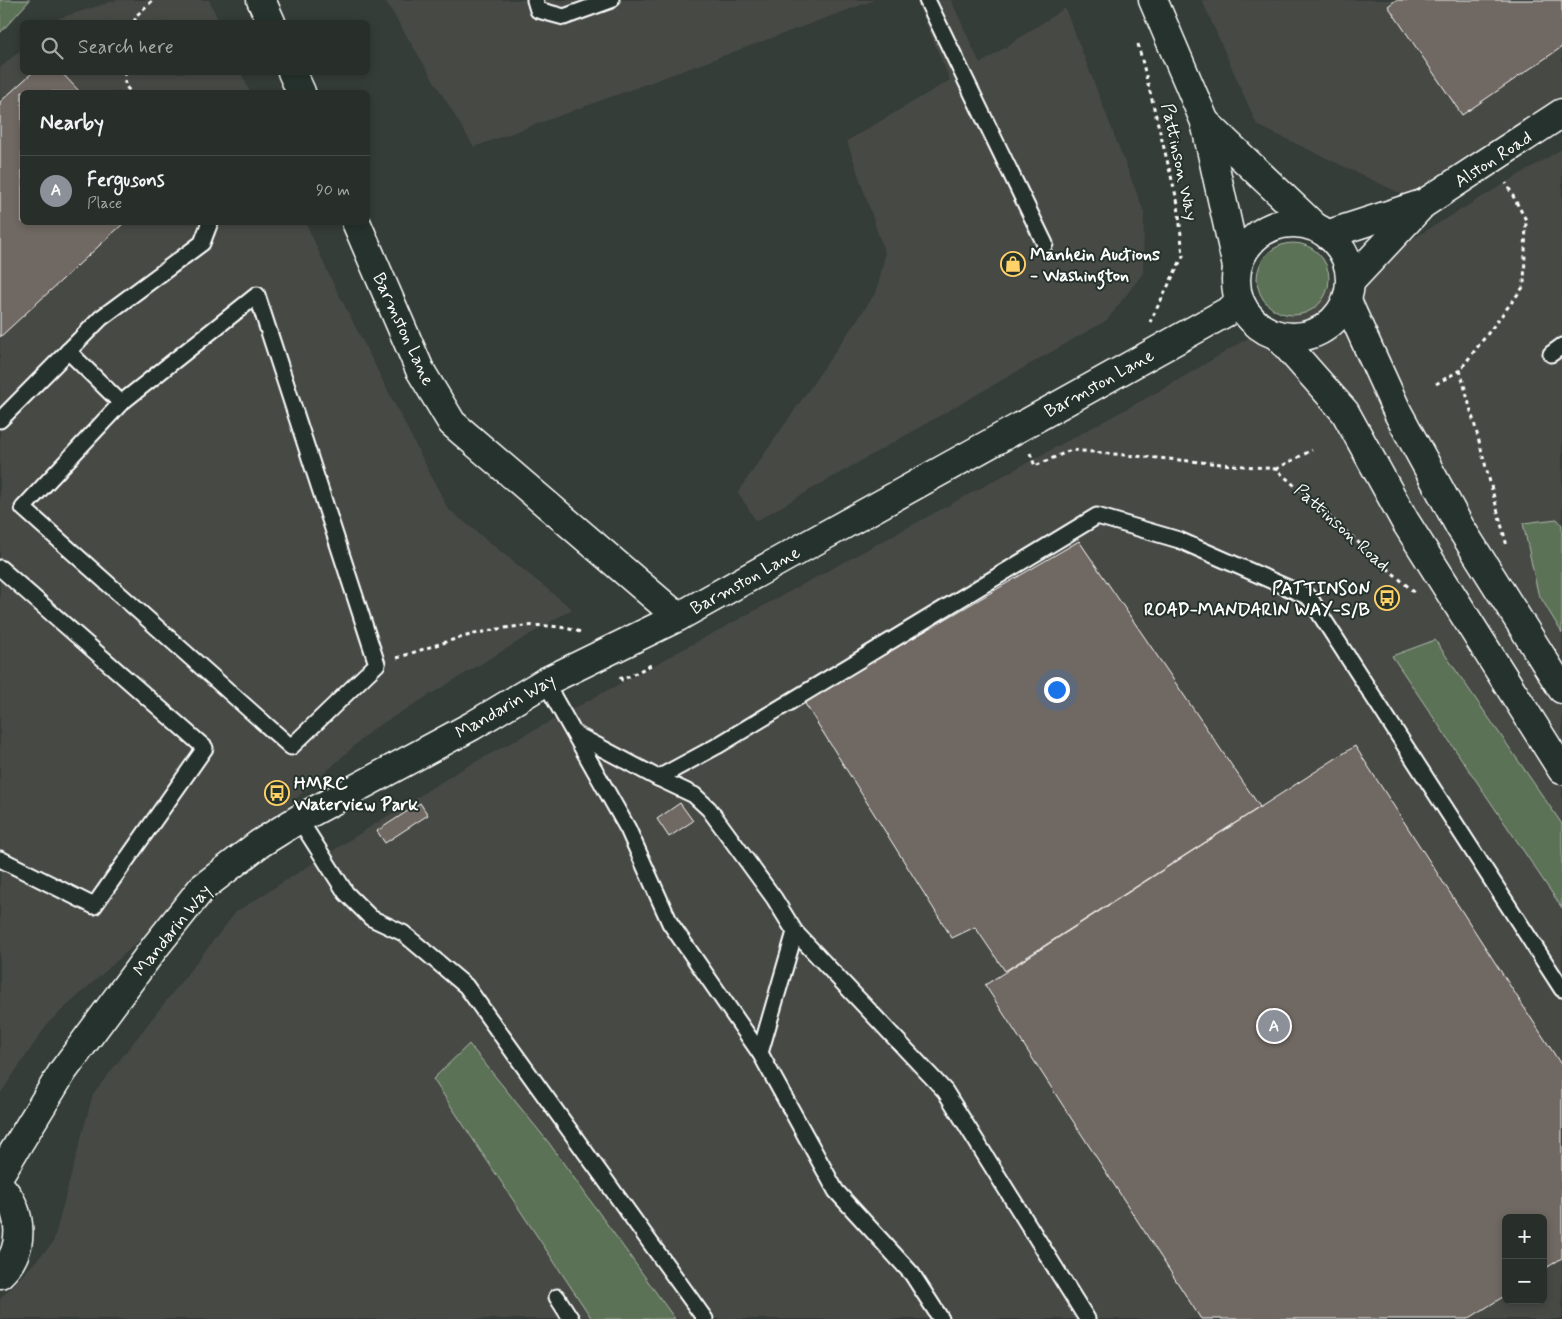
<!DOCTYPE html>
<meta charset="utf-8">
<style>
:root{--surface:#282e2a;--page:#303632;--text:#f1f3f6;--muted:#a5a8a8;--line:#444a47;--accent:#8c9099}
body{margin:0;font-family:Mynerve,sans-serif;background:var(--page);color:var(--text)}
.controls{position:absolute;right:15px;bottom:15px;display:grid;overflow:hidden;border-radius:8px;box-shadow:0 2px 8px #0003}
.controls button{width:45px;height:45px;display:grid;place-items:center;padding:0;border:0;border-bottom:1px solid var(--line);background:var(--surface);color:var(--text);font:25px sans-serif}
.you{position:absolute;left:1056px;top:689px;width:18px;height:18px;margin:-12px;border:4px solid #fff;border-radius:50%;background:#1a73e8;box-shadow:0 0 0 8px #1a73e833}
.badge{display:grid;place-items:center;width:32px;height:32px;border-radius:50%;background:var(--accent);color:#fff;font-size:16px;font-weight:700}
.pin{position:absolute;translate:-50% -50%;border:2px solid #fff;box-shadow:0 1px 5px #0006}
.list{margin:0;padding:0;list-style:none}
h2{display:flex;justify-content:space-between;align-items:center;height:65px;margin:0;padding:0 20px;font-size:21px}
h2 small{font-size:16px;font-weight:400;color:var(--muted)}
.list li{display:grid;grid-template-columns:32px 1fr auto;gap:15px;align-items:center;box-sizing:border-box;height:70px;padding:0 20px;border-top:1px solid var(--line)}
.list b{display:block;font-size:19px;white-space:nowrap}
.list p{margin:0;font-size:16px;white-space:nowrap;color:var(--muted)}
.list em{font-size:16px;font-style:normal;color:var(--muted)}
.icon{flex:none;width:28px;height:28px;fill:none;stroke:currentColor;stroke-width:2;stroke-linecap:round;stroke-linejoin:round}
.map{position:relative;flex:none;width:1562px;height:1319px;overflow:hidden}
.search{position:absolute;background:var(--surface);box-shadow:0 2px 8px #0003;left:20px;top:20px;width:350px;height:55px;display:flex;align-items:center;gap:12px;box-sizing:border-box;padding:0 18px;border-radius:8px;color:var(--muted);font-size:19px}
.panel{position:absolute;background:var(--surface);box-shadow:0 2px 8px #0003;left:20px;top:90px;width:350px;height:135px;border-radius:8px}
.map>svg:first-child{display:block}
.built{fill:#474a45;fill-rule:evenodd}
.green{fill:#5b7257;stroke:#adb8ab}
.building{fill:#706762;stroke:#fff}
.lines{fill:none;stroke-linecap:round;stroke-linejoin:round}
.lane-casing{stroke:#fff;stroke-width:19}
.street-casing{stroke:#fff;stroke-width:31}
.secondary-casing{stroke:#fff;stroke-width:31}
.path{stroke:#fff;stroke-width:3;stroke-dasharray:4 4;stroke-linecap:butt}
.lane{stroke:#26332d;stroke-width:15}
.street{stroke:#26332d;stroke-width:28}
.secondary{stroke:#26332d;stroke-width:28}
.labels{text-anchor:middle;stroke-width:4;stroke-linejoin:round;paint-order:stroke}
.street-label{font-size:18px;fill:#fff;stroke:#26332d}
.poi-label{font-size:18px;font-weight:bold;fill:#fff;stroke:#26332d;text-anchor:start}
</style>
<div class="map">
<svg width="1562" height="1319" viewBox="0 0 1562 1319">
<rect width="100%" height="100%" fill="#353d38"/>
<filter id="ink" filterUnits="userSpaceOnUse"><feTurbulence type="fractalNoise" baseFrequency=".02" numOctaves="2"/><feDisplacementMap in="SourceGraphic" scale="10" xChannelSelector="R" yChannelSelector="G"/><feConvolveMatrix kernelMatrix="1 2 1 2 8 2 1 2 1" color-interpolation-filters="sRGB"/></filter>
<g filter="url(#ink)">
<!-- built -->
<g class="built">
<polygon points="117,0 209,0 219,22 55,22 60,18"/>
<polygon points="385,0 875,0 474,147"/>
<polygon points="916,0 951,0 980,64 1065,8 1144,212 1143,273 1107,320 756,521 738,492 877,291 885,254 847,141 950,80"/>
<polygon points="1202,0 1562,0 1562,131 1423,204 1257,125"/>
<polygon points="22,49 22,72 241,73 250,92 22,92 22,222 306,223 329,275 448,509 572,609 373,729 48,1023 0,1094 0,68"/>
<path d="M1562,149V1319H0V1299L53,1243L93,1094L236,912L457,772L1165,388ZM1506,1218H1543V1300H1506Z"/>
</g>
<!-- green -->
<g class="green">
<polygon points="0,0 30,0 0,33"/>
<circle cx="1293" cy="279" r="36"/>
<polygon points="1557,519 1562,525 1562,633 1538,593 1523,523"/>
<polygon points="1435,640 1562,824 1562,908 1392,656"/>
<polygon points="469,1044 549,1143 675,1319 592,1319 433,1079"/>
</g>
<!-- building -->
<g class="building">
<polygon points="1396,0 1562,0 1562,47 1462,115 1388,6"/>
<polygon points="33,72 61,72 80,92 22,92 22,222 125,222 0,337 0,102"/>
<polygon points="1079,541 1260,807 1005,971 975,927 952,938 804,702"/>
<polygon points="1355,746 1562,1066 1562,1258 1543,1270 1543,1218 1506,1218 1506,1295 1468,1319 1201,1319 985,985"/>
<polygon points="420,803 428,815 385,843 377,831"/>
<polygon points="680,803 693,821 669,837 657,819"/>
</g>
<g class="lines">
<defs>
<g id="lane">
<polyline points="535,0 538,10 564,17 611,0"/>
<polyline points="927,0 1045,244"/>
<polygon points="257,295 377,664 291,747 23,508 121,403"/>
<polyline points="68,351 121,403"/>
<polyline points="1551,354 1562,346"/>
<polyline points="0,420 101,318 202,243 210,222"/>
<polyline points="0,568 205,748 94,906 0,859"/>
<polyline points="545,682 628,829 670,923 760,1053 836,1191 912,1274 941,1319"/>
<polyline points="575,734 658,778 717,746 1097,516 1179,540 1309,597 1562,989"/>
<polyline points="658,778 694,795 709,809 774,898 795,932 760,1053"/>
<polyline points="299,819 346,893 371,918 403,933 466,986 705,1319"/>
<polyline points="795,932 945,1091 1087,1319"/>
<polyline points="557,1297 571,1319"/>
</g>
<g id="street">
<polyline points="261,0 271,22"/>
<polyline points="292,72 301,92"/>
<polyline points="356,222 420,370 452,423 678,617"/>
<polyline points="0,1174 63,1071 155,947 202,888 259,844 299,819 472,726 545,682 678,617 1241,304"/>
<path d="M0,1186C23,1211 26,1250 0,1274"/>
</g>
<g id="secondary">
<polyline points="1153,0 1205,122 1237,267"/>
<polyline points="1205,122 1313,225"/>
<circle cx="1293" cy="280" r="57"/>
<polyline points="1329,234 1422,204"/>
<polyline points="1351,281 1423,204 1562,113"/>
<polyline points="1347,301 1398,413 1460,527 1562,689"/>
<polyline points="1277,335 1345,412 1405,521 1562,770"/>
</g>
</defs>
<!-- lane casing -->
<use href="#lane" class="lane-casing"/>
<!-- street casing -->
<use href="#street" class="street-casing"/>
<!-- secondary casing -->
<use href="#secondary" class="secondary-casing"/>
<!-- path -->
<g class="path">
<polyline points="134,22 137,15 153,0"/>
<polyline points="1138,44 1178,204 1183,256 1150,322"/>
<polyline points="125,72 125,86 131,92"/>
<polyline points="1460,370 1507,546"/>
<polyline points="1436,384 1460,370 1524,286 1526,220 1506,183"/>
<polyline points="1030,453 1035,466 1071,450 1276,469 1414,592"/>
<polyline points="1276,469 1312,450"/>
<path d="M397,658C451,640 523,613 580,632"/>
<polyline points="620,677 622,680 653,664"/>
</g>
<!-- lane -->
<use href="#lane" class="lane"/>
<!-- street -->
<use href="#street" class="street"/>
<!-- secondary -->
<use href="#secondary" class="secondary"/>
</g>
</g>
<!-- icons -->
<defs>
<symbol id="shop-ring" viewBox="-11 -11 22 22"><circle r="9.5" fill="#26332d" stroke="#ffd166" stroke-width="1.5"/><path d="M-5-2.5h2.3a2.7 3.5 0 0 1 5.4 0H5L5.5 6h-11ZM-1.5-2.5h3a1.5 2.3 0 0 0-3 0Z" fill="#ffd166"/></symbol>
<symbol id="bus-ring" viewBox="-11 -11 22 22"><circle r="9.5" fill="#26332d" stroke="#ffd166" stroke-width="1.5"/><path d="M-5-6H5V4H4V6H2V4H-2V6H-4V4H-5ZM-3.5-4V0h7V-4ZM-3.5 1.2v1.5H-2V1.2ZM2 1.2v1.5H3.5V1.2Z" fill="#ffd166"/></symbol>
</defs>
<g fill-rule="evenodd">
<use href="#shop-ring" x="999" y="250" width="28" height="28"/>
<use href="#bus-ring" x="1373" y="584" width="28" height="28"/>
<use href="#bus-ring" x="263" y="779" width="28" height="28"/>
</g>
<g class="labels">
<!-- street labels -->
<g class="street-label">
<text transform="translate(1493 159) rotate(-33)" y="6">Alston Road</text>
<text transform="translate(1180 162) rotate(78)" y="6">Pattinson Way</text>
<text transform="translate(404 329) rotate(65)" y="6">Barmston Lane</text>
<text transform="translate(1099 383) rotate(-29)" y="6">Barmston Lane</text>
<text transform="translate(1342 527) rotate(42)" y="6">Pattinson Road</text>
<text transform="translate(745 580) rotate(-29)" y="6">Barmston Lane</text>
<text transform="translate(505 706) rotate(-30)" y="6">Mandarin Way</text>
<text transform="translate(172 930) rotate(-51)" y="6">Mandarin Way</text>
</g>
<!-- poi labels -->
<g class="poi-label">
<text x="1030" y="260">Manhein Auctions<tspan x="1030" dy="21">- Washington</tspan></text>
<text x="1370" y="594" text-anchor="end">PATTINSON<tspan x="1370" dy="21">ROAD-MANDARIN WAY-S/B</tspan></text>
<text x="294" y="789">HMRC<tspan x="294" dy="21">Waterview Park</tspan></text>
</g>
</g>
</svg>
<div class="controls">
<button>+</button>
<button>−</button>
</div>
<div class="you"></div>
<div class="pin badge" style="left:1274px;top:1026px">A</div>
<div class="search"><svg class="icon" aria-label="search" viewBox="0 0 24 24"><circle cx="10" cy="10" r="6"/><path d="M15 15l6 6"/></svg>Search here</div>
<section class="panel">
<h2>Nearby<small></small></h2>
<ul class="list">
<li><span class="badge">A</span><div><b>Fergusons</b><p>Place</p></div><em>90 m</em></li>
</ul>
</section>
</div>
